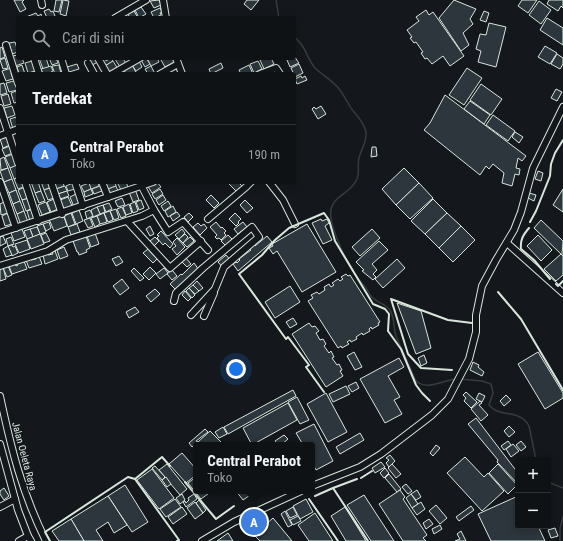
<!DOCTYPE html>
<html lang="id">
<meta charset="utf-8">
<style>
:root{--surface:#0f1215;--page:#1d2022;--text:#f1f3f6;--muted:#9b9ea0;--line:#2f3234;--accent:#2563eb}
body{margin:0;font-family:"Roboto Condensed",sans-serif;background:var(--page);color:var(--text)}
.controls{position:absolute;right:12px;bottom:12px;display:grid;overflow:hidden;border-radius:4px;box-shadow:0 2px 10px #0003}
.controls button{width:36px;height:36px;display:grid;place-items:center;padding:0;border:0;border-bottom:1px solid var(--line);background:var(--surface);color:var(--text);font:20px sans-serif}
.you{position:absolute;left:236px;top:369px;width:14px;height:14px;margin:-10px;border:3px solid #fff;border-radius:50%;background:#1a73e8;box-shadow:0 0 0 6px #1a73e833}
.badge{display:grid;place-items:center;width:26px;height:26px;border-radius:50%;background:var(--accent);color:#fff;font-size:13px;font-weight:700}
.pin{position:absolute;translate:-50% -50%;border:2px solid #fff;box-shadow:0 1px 4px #0006}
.popup{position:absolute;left:193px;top:442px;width:122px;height:52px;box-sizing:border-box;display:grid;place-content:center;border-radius:4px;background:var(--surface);filter:drop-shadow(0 1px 3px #0005);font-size:13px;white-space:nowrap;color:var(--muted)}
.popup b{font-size:15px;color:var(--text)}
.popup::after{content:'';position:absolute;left:50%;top:100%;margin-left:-8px;border:8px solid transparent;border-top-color:var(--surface)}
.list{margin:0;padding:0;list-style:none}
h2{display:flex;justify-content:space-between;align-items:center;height:52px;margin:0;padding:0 16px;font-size:17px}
h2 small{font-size:13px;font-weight:400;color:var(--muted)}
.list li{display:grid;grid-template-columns:26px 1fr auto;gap:12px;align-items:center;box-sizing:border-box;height:60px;padding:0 16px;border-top:1px solid var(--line)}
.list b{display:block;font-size:15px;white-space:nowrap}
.list p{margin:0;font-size:13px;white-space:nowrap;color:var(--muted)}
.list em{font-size:13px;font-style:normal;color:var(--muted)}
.icon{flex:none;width:22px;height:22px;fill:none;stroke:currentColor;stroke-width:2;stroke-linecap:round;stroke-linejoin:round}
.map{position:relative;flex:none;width:563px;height:541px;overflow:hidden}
.search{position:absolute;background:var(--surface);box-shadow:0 2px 10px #0003;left:16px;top:16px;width:280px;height:44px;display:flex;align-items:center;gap:10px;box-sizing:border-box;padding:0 14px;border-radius:4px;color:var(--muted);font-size:15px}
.panel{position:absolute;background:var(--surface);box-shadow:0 2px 10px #0003;left:16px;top:72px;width:280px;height:112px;border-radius:4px}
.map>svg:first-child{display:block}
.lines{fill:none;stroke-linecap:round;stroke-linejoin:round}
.stream{stroke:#363b3e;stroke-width:1.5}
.building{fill:#2c363c;stroke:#d8e6dc}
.minor-casing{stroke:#d8e6dc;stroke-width:8}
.minor{stroke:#14181c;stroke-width:6}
.wall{stroke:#d8e6dc;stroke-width:2}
.labels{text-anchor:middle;stroke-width:3;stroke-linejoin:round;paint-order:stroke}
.street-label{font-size:10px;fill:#d8e6dc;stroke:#14181c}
</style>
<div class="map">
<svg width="563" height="541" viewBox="0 0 563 541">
<rect width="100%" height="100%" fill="#14181c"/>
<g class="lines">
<!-- stream -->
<g class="stream">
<polyline points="276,0 279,18"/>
<path d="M294,37C306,45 307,60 316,69C324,76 333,81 339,89C345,96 348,105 354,112C359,118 364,123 366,132C367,143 361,149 359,158C357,165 360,172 357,179C350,196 327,196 331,218C333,233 346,261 355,274C358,279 362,283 366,288C368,291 370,296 373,298C378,303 386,304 390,310C395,318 393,327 396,336L416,381C428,391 443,380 456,379"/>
<path d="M460,379L482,381L491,384L493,393L489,405C491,407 494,410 497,411C509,415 522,413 529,426L536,460"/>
<polyline points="548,482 563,488"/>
<polyline points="560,541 560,528 563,517"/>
</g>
</g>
<!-- building -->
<g class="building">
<polygon points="14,0 24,0 22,2 26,9 20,12"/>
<polygon points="56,0 62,0 59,12 54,11"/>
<polygon points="63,0 69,1 66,16 60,14"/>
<polygon points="159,0 161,5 154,8 150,1"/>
<polygon points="247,0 259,0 251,10 244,4"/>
<polygon points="454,0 476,9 470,19 473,24 463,33 469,45 461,51 439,18"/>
<polygon points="522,0 537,0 528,13 518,6"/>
<polygon points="549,0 563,0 563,8 561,6 558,11 547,4"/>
<polygon points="539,1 551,10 541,24 529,15"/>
<polygon points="141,7 146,14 139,18 135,10"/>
<polygon points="160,8 162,12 160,13 161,15 154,18 151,12"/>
<polygon points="49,9 51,12 53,11 55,16 53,18 47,18 44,11"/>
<polygon points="426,10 429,15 433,12 464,56 450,66 443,56 432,64 427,58 425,59 421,53 423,52 416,42 414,43 410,38 412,37 407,30 419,21 416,17"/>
<polygon points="134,11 138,18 130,18 128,14"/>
<polygon points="484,11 489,13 486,22 480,20"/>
<polygon points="36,13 38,16 41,14 42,18 26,18 26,17"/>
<polygon points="547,18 563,28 563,45 540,30"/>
<polygon points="489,23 506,27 496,67 478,62 481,51 476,49 480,34 486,35"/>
<polygon points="15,42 18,52 12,54 9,43"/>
<polygon points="545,46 557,53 550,64 538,57"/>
<polygon points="2,47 5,57 0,59 0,48"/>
<polygon points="557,54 563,58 563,64 560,69 551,64"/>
<polygon points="18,55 18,58 22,58 24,63 15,66 12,56"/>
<polygon points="294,56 299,63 290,67 287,60 294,58"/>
<polygon points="5,58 8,68 3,69 0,60"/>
<polygon points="39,58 46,58 49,67 43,69"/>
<polygon points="49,58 56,58 58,63 52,65"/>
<polygon points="86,58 96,58 98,62 90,66"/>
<polygon points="105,58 106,61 111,58 113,61 105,66 102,59"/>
<polygon points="117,58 123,58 126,64 120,67 115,59"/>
<polygon points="144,58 146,58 150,64 145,67 141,60"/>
<polygon points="147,58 157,58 159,62 151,66"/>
<polygon points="164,58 172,58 174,62 165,67 161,60"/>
<polygon points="264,58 271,58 274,64 264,69 260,60"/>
<polygon points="32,61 33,63 35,71 28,73 25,63"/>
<polygon points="113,61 118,69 110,74 105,66"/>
<polygon points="139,61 142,67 136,71 132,65"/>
<polygon points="258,61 262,69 254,73 250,64"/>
<polygon points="221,63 223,68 211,74 209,69"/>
<polygon points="77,64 79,69 69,72 67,67"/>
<polygon points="299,64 303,73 295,77 291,68"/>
<polygon points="22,65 25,74 19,74 17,67"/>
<polygon points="59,65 61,74 55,74 52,66"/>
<polygon points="132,65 137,74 126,74 124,70"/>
<polygon points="249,65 253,74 241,74 239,70"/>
<polygon points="51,66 53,71 51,72 52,74 43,74 41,69"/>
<polygon points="151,66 155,74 148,74 145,69"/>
<polygon points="11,68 13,73 11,73 13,79 6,81 2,71"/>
<polygon points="467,68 482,78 464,105 449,95"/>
<polygon points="301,76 302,78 305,76 307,80 297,84 295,79"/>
<polygon points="14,81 17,90 9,92 6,83"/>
<polygon points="4,83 7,93 0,95 0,84"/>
<polygon points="481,84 502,99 491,115 470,100"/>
<polygon points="556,89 562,92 557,101 551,98"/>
<polygon points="16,91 18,102 14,103 11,93"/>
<polygon points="8,94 11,104 4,106 1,96"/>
<polygon points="445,95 526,156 522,161 518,158 516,168 520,169 519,175 515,174 512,186 502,183 504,173 493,164 489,169 486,166 480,175 424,130 430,123"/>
<polygon points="470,101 490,115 484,124 464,109"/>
<polygon points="12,106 15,115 7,118 4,108"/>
<polygon points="321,106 326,114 318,119 312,109 314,107 316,109"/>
<polygon points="493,115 515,131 508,141 486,125"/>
<polygon points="16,117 18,127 13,129 10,119"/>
<polygon points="515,132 523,137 519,143 512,137"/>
<polygon points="7,137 10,145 3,148 0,139"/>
<polygon points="10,146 13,153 5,156 2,149"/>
<polygon points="372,147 376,147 377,156 371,157"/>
<polygon points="13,154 18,165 10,168 5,157"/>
<polygon points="4,157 8,168 1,170 0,159"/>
<polygon points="17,165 18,177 14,179 10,168"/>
<polygon points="8,168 12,179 4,182 0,171"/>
<polygon points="404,168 419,183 396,205 382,189"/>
<polygon points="538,171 543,173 541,181 535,179"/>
<polygon points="18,178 18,182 24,182 26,186 18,189 14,179"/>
<polygon points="12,179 16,190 9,193 4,182"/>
<polygon points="31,182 38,182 41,191 35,193"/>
<polygon points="41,182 49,182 51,187 44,190"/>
<polygon points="57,182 63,182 64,186 56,189 54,183"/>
<polygon points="92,182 98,182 99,186 91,189 89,183"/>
<polygon points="109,182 115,182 116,186 108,189 106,183"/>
<polygon points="117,182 126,182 128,187 121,190"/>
<polygon points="152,182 157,182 161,187 152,193 147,185"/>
<polygon points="232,182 238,182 242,186 236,191 229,184"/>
<polygon points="73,183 75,189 68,191 66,186"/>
<polygon points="89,183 91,189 84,192 81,186"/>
<polygon points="419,183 433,198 410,219 396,205"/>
<polygon points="65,186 67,191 58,194 56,189"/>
<polygon points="100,186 102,191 94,194 92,189"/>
<polygon points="116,186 118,191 110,194 108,189"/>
<polygon points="25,187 30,198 22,200 18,190"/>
<polygon points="50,188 54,198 48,200 44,190"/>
<polygon points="91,189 93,194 85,197 84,192"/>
<polygon points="135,189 139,200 133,202 129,192"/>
<polygon points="160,189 163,194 155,199 152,194"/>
<polygon points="563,189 563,212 553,205"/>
<polygon points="16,190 20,201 13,204 9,193"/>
<polygon points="41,191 45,201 39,203 35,193"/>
<polygon points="67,191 69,196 60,199 58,194"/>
<polygon points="529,193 536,195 534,201 528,198"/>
<polygon points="76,194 80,204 74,207 70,197"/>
<polygon points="163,195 166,200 159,205 156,200"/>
<polygon points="211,195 219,203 214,208 206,200"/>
<polygon points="68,197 73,208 65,211 60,200"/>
<polygon points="29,198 33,208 26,211 22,200"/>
<polygon points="122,198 125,205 118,207 115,201"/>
<polygon points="54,199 58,209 51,212 47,202"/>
<polygon points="433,199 447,213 425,234 411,221"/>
<polygon points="141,200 144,208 139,210 136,202"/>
<polygon points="245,200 253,208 247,213 240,205"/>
<polygon points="20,201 24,211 17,214 13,204"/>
<polygon points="168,201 171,206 164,211 161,206"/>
<polygon points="4,202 8,213 1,215 0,204"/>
<polygon points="46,202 50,212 42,215 38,205"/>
<polygon points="135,202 138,211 133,213 130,204"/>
<polygon points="109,203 112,209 106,212 103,205"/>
<polygon points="129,204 132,213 126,215 123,207"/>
<polygon points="103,205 105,212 100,214 97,207"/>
<polygon points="173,206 176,212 168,217 165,211"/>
<polygon points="97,207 100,214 93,217 91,210"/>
<polygon points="122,207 126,216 121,218 117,209"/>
<polygon points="33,209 37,219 30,221 27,211"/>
<polygon points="116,209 119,218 114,220 110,211"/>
<polygon points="79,210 83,221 76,224 72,213"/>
<polygon points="90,210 93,216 87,219 85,212"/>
<polygon points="24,211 28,222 21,225 17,214"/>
<polygon points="110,211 113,220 108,222 104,213"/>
<polygon points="177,212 180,216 173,221 170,216"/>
<polygon points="8,213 12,224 5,226 2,216"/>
<polygon points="71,213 75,224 68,227 64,216"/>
<polygon points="104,213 107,222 100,224 97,216"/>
<polygon points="189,213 193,217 188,222 184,217"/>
<polygon points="235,213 241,219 238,222 239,223 236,226 229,219"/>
<polygon points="447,213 461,226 439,248 425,234"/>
<polygon points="61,216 62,218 64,217 67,226 54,231 49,219 53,217 53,219"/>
<polygon points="97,216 100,224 95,227 91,218"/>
<polygon points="90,218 93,226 88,228 84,220"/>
<polygon points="321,219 322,221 327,219 329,223 325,226 332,240 323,244 312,223"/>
<polygon points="541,220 563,241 562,255 534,228"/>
<polygon points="49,222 51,228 46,231 43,224"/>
<polygon points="216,222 221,228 222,227 226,231 224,233 226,235 221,240 219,238 217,239 215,237 217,235 210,227"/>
<polygon points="243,222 247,227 238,234 234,229"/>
<polygon points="198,223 201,226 204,224 207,228 200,235 193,227"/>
<polygon points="43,224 46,232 40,234 37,226"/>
<polygon points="77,224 80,232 71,235 68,227"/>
<polygon points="307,224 336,272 302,292 277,251 273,254 269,248 273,246 272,244"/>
<polygon points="150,226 154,234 150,236 146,229"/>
<polygon points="461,226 475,240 453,262 439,248"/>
<polygon points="37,227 40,234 33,237 30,229"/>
<polygon points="22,229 25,237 14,241 11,233 14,232 13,230"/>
<polygon points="30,229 33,237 27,239 24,231"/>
<polygon points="182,229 185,233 179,239 175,235"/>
<polygon points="372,229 380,238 360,256 352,247"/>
<polygon points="161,231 173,244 170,248 165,243 163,245 157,238 159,236 157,235"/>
<polygon points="46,233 50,241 44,243 41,235"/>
<polygon points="95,233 99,244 91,247 87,236"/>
<polygon points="40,234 44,244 31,249 27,239"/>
<polygon points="185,234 188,237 183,243 179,239"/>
<polygon points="228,235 232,239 229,242 230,244 227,247 221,241"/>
<polygon points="538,235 552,250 541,261 527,246"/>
<polygon points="3,236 6,243 0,246 0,237"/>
<polygon points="86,236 90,248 86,250 87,252 79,255 78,252 77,252 73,241"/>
<polygon points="267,236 272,242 238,271 233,264 236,262 237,263 240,260 239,259 251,250 249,249 254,245 255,246"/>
<polygon points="11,237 14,244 8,246 6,239"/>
<polygon points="155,237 159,241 154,246 150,241"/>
<polygon points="190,237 194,241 187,247 183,243"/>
<polygon points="177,238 185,247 177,255 172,249 176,246 173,242"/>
<polygon points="27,240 30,249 19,253 15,244"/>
<polygon points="379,241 388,250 372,264 377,270 373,274 376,277 373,280 362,271 364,270 356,262"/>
<polygon points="12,245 13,247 15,246 18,253 12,256 8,246"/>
<polygon points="8,246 12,255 6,257 3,249"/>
<polygon points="64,247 68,256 60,259 57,250"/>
<polygon points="148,249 157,259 153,263 143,253"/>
<polygon points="55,251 58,259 45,264 43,255 47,254 48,255 53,254 52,252"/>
<polygon points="561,254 563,256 563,275 556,281 544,269"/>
<polygon points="226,255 232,262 224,269 218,262"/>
<polygon points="39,256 42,264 29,268 26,260 31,258 31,260 36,259 36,257"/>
<polygon points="119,256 123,262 116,266 112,259"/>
<polygon points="185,257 191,264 187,267 181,261"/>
<polygon points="397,259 405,268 383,288 375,279"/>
<polygon points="24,261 27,269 12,274 9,266 15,264 16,266 18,265 17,263"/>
<polygon points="194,263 199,270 176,290 170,284 181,274 182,275"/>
<polygon points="8,266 12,275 7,277 3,268"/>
<polygon points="3,267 6,279 0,281 0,268"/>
<polygon points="150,267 156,273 149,280 143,274"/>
<polygon points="134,268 144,278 140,281 131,271"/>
<polygon points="164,268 168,273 160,279 156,274"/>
<polygon points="172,270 177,276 172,280 167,274"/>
<polygon points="346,274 348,276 350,275 380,322 378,323 379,325 372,329 371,327 369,329 370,331 363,335 362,333 356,337 357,339 351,342 350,340 347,342 349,344 342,348 341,346 338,348 308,301 313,298 311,295 317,292 319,294 325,290 324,287 329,284 331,287 334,285 332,283 338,279 340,281 343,279 341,277"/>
<polygon points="122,279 129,288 120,295 113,286"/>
<polygon points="197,281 203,288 199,291 193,285"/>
<polygon points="193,285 199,291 195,294 189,288"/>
<polygon points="290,286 300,302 275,318 265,302"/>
<polygon points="189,288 195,295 192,298 186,291"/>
<polygon points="155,289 160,294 151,302 146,296"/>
<polygon points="185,291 191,298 188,301 182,295"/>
<polygon points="397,303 421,311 431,348 416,354"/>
<polygon points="135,307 139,312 129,318 126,312"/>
<polygon points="293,318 297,324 290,328 286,322"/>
<polygon points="309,323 312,327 315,326 319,331 316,333 320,340 323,339 326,344 324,346 329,353 331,351 334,357 332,358 337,365 339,364 342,370 340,371 343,376 326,387 292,334"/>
<polygon points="354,352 362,367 355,370 347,356"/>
<polygon points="538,352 563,393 563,398 545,409 518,364"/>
<polygon points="424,355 427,363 421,366 418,358"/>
<polygon points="399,358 404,367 388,376 400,397 394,400 402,414 385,423 360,379"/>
<polygon points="473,362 479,365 478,367 484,372 482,376 470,370"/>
<polygon points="356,382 359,388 352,392 348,386"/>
<polygon points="346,386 350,394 333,402 329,394"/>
<polygon points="293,390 296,396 228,434 224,427"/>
<polygon points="466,392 477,402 471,408 464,401 466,398 463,395"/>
<polygon points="326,393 347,432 328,442 307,404"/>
<polygon points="479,393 485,396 482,402 476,399"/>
<polygon points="506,395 511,400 504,406 500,401"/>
<polygon points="297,397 309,420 300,424 288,402"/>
<polygon points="480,401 482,403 479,405 488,415 481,421 471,409"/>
<polygon points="288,403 297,420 252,445 243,428"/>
<polygon points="476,418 518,473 518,484 497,462 498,460 468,424"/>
<polygon points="314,424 333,461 316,470 312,462 312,445 299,445 302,443 296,433"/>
<polygon points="509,426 515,432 509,437 504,431"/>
<polygon points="223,427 227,434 219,438 215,432"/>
<polygon points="205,429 208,432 196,441 198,442 192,447 189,443"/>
<polygon points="210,431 224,445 201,445 198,442"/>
<polygon points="360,433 364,440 340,454 336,447"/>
<polygon points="284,435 288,439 281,445 278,445 275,441"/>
<polygon points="508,441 511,445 504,450 501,446"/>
<polygon points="521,441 526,447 521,451 516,445"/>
<polygon points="513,444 519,451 511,457 506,449"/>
<polygon points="436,445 440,448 433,456 430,453"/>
<polygon points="182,453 196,469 196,475 186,483 169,464"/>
<polygon points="390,455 395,461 389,467 386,463 389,460 386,458"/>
<polygon points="465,457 484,477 488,473 504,491 482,511 447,473"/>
<polygon points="381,462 385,467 375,473 372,468"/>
<polygon points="167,464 187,489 180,495 159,470"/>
<polygon points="392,464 401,474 396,478 388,468"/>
<polygon points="498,464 517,485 508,494 489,473"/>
<polygon points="155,466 165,477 162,480 152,468"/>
<polygon points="385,468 389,473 384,478 380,473"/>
<polygon points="152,469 174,498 159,509 137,480"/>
<polygon points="389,474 401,489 397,492 385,478"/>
<polygon points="166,477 171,484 167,487 162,480"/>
<polygon points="196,477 196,491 212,491 201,499 188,483"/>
<polygon points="406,484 412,491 408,494 402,487"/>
<polygon points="125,485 148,522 132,532 108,496"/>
<polygon points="4,488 9,496 4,500 0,494 0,491"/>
<polygon points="400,490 405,497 403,499 427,535 423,538 426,541 403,541 379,504"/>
<polygon points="417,490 421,497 416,500 411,494"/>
<polygon points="236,491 256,491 243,500"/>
<polygon points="182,494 185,500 180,504 176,498"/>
<polygon points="194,494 197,499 186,507 183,502 185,501 186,503 189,500 188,498"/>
<polygon points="411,494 418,504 412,508 406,498"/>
<polygon points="364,495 394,541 371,541 347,505"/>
<polygon points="108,496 127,525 114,533 108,522 96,530 103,541 84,541 71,519"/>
<polygon points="518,496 518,526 538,526 545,541 491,541 478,514"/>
<polygon points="175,499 181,507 166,517 160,509"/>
<polygon points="306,499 313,512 300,519 293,506"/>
<polygon points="199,500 206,510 203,513 196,503"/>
<polygon points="195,502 203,513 195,519 187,508"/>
<polygon points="421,502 425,509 417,515 412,508"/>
<polygon points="436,505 447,518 440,524 429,511"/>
<polygon points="471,506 474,510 459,521 456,517"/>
<polygon points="182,507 187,514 173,524 168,517"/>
<polygon points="293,507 297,515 290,518 286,511"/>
<polygon points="345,507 366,541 346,541 331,516"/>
<polygon points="285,511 292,525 288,527 281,514"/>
<polygon points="315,513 333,541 309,541 298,525"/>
<polygon points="298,516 301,521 293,525 290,520"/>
<polygon points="273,518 292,541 260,541 254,535"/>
<polygon points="71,519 84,541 59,541 52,531"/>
<polygon points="429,519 433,524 426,529 423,523"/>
<polygon points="440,525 442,529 434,534 432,529"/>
<polygon points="555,528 558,536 551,538 548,530"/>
<polygon points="461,531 466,541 455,541 460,539 457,534"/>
<polygon points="228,533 233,541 217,541"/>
</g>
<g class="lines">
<defs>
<g id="minor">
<polyline points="41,0 42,5"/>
<polyline points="163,0 166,18"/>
<polyline points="115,18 146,0"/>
<polyline points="6,45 18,83"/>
<polyline points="34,58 39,74"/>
<polyline points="61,58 66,74"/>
<polyline points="98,58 107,74"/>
<polyline points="176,58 182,74"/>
<polyline points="88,63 94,74"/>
<polyline points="112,74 140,58"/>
<polyline points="160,74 178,64"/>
<polyline points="260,74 276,68 280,74"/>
<polyline points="0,108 18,163"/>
<polyline points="0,136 18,129"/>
<polyline points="0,182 16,228"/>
<polyline points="25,182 38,221"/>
<polyline points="51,182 62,214"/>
<polyline points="75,182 83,206"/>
<polyline points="102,182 108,197"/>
<polyline points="269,182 283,200 295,224"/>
<polyline points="154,210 168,232 183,222 208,250"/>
<polyline points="208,219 246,187 251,182"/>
<polyline points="127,221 170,268 201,241"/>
<polyline points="0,233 153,182"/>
<polyline points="507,243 563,293"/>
<polyline points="0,266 48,251 66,240 142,216 154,210 142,187"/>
<polyline points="174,301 176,293 203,268 252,227 259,237 224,267 215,289 191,315"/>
<polyline points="204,316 214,293"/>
<path d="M0,396C11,448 22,493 46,541"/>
<polyline points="0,444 18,510 28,536 31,541"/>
<polyline points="312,486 360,467 381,454 432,415 448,399 469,359 476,332 476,315 482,286 496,260 514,230 521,212 533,168 563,107"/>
<polyline points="0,507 15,499"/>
<polyline points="19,541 28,536"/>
<polyline points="202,541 234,522 301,491"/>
</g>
</defs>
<!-- minor casing -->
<use href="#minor" class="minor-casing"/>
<!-- minor -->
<use href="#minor" class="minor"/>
<!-- wall -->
<g class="wall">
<polyline points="530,222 536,211 550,176 551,164 555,153 563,140"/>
<path d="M529,228C523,235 520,240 521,249L534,260L550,279"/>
<polyline points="556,284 558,286 563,281"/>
<polyline points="498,292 521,319 563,390"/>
<polyline points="452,370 421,368 408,354 391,299 448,320 472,323"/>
<polyline points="324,392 306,367 309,365 288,337 286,339 239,274 262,255 275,240 289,228 324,213 329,220 335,241 373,304 385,309 389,314 388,331 401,349 416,385 422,393 430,401"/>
<polyline points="361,478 372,471"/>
<polyline points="135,479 162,457 170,466"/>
<polyline points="185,482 216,519 234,506"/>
<polyline points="333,488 357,479"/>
<polyline points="315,496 333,488 368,541"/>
<polyline points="309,499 338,541"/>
<polyline points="50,541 45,532 128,477 135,479 179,540 177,541"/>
</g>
</g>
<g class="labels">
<!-- street labels -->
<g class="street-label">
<text transform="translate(25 456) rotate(75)" y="4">Jalan Oeleta Raya</text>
</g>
</g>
</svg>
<div class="controls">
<button>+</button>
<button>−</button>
</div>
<div class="you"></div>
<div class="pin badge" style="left:254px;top:522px;background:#3f7fe0">A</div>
<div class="popup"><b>Central Perabot</b>Toko</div>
<div class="search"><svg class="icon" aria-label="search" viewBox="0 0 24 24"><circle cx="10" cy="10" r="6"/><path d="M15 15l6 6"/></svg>Cari di sini</div>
<section class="panel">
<h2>Terdekat<small></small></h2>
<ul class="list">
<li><span class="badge" style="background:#3f7fe0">A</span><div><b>Central Perabot</b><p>Toko</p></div><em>190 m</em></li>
</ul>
</section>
</div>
